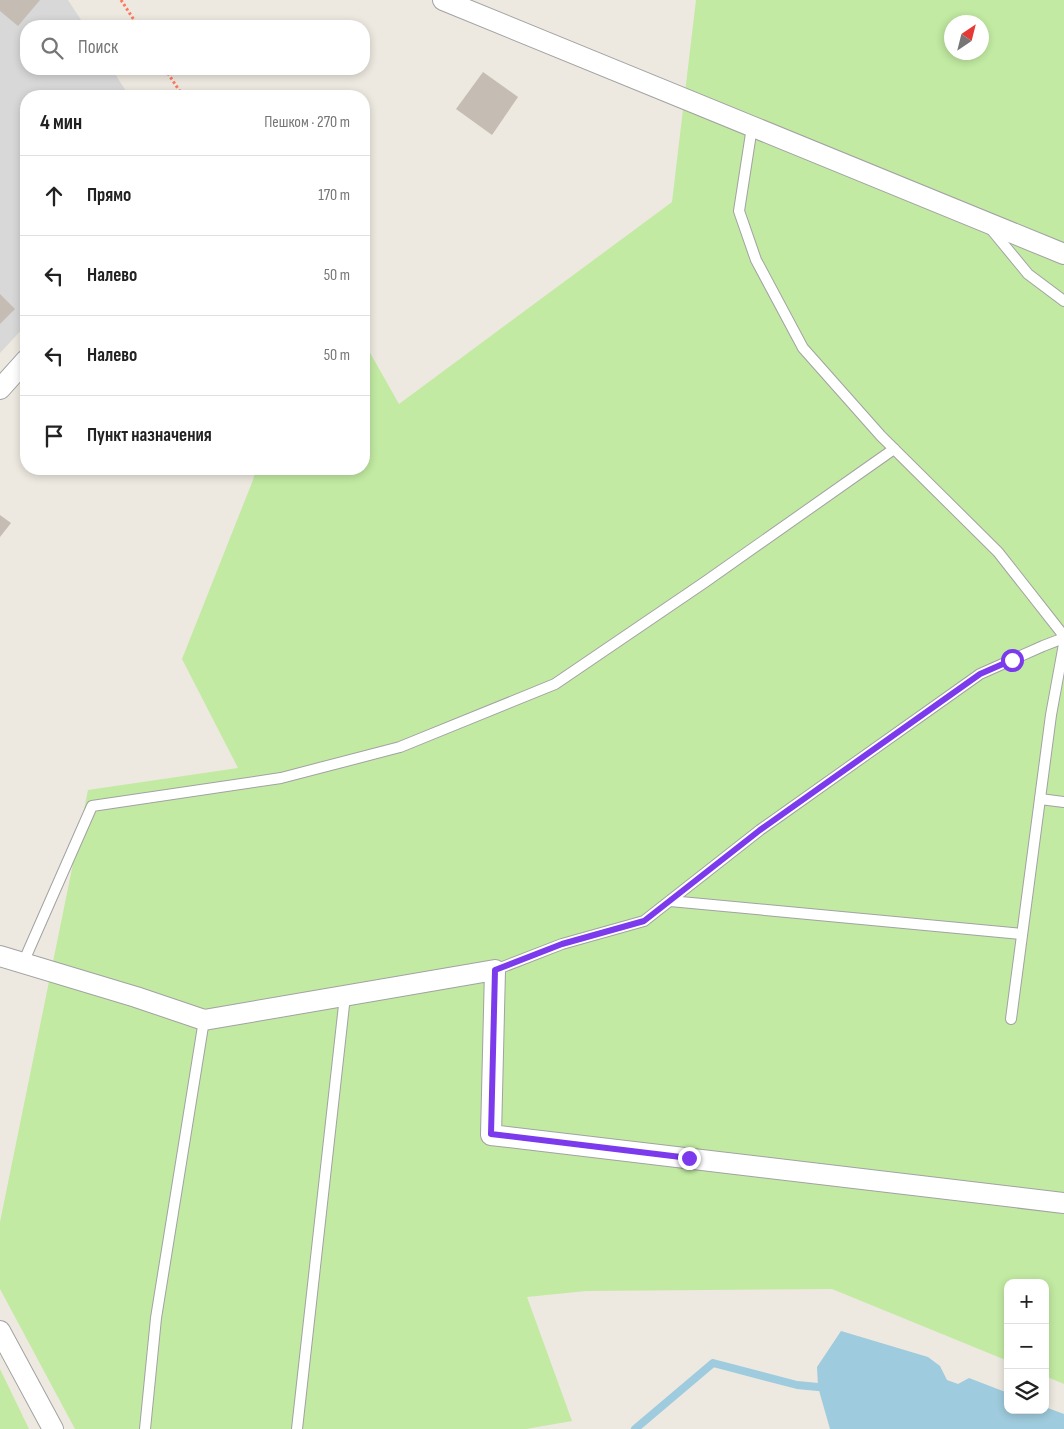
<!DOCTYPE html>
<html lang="ru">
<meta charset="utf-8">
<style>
:root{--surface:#fff;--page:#f2f2f2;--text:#222;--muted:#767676;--line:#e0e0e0}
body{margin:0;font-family:"Sofia Sans Condensed",sans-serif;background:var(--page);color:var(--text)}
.controls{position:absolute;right:15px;bottom:15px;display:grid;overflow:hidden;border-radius:10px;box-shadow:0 2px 8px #0003}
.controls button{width:45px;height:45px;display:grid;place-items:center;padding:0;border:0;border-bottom:1px solid var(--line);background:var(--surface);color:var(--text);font:25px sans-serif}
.compass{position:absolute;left:944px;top:15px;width:45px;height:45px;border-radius:50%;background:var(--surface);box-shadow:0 2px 8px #0003;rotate:35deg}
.stop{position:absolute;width:15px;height:15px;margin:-11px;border:4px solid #7c3aed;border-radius:50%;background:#fff}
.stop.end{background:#7c3aed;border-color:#fff;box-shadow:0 1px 5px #0008}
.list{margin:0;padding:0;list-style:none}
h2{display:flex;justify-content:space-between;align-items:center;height:65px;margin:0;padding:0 20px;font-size:21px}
h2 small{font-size:16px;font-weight:400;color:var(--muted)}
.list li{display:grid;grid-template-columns:32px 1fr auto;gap:15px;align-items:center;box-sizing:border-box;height:80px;padding:0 20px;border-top:1px solid var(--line)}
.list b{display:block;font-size:19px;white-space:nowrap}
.list em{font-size:16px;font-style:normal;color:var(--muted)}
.icon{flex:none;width:28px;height:28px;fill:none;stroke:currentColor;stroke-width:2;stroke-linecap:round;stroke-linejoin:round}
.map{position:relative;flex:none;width:1064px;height:1429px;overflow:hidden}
.search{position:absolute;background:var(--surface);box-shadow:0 2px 8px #0003;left:20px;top:20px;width:350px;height:55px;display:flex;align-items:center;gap:12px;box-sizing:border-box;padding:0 18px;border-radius:20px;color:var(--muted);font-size:19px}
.panel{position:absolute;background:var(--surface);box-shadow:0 2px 8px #0003;left:20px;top:90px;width:350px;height:385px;border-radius:20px}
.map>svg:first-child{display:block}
.residential{fill:#d9d8d8}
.grass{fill:#c2eaa2;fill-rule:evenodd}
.water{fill:#9ecbdd}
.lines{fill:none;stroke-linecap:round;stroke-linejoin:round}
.stream{stroke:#9ecbdd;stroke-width:8}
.building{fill:#c5bcb3}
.service-casing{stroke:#a2a2a2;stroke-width:12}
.minor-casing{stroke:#a2a2a2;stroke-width:22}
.path{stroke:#fe7860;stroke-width:3;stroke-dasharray:2.5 2.5;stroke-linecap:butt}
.service{stroke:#fff;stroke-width:10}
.minor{stroke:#fff;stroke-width:20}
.route{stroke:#7c3aed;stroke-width:6}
</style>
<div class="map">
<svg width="1064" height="1429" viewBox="0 0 1064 1429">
<rect width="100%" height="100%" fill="#ede9e0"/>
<!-- residential -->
<polygon class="residential" points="0,0 68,0 85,26 26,26 26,69 112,69 129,96 26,96 26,325 0,353"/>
<!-- grass -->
<g class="grass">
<path d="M696,0H1064V1384L1045,1376V1283H1008V1361L832,1289L586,1291L527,1297L572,1421L526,1429H75L0,1289V1222L88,790L238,768L182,659L253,480L256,469H364V353L369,351L399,404L672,202ZM952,22H982V52H952Z"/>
<polygon points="0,1369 29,1429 0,1429"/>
</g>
<!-- water -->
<polygon class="water" points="841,1331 928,1357 940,1366 947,1380 958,1384 969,1378 1008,1393 1008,1410 1045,1410 1045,1407 1064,1414 1064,1429 830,1429 818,1387 817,1367"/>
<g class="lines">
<!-- stream -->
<polyline class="stream" points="635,1429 713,1363 797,1385 818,1387"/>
</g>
<!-- building -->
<g class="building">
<polygon points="0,0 40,0 18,26 0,11"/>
<polygon points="483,72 518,97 492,135 456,109"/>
<polygon points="0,294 15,309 0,324"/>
<polygon points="0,515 11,523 0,537"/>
</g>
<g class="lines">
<defs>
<g id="service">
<polyline points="752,127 739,211 756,260 803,348 881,436 998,552 1064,636"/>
<polyline points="991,229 1028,274 1064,301"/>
<polyline points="1040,799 1064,802"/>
<polyline points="670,901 1022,934"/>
<polyline points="23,963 92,806 281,778 400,747 555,684 705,582 894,449"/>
<polyline points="495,970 562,944 644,921 760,830 980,674 1043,646 1064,638"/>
<polyline points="1011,1019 1051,715 1064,644"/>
<polyline points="145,1429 156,1318 204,1020"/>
<polyline points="297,1429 345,996"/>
</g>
<g id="minor">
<polyline points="443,0 1064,254"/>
<polyline points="0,389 26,360"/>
<polyline points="0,956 136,997 204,1020 495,970 491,1135 1064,1203"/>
<polyline points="0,1331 53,1429"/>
</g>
</defs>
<!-- service casing -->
<use href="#service" class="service-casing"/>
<!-- minor casing -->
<use href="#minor" class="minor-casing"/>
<!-- path -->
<g class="path">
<polyline points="121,0 138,26"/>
<polyline points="165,69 183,96"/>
<polyline points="238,474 239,469"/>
</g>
<!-- service -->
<use href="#service" class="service"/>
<!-- minor -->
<use href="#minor" class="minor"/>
</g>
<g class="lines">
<!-- route -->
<polyline class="route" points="689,1158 491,1134 495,970 562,944 644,921 760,830 980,674 1012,660"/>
</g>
</svg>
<div class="controls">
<button>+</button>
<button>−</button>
<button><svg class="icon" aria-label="layers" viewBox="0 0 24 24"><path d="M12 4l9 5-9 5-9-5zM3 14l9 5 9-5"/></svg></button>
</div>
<svg class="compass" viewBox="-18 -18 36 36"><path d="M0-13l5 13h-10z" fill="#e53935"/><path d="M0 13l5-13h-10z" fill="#767676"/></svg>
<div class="stop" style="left:1012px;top:660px"></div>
<div class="stop end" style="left:689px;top:1158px"></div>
<div class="search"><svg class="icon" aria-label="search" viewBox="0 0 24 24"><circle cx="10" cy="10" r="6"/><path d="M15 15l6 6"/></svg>Поиск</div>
<section class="panel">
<h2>4 мин<small>Пешком · 270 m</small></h2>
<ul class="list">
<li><svg class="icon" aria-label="ahead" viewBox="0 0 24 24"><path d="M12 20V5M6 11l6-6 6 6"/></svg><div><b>Прямо</b></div><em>170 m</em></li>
<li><svg class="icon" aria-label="left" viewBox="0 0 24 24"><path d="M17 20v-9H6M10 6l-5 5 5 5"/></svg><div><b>Налево</b></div><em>50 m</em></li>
<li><svg class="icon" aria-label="left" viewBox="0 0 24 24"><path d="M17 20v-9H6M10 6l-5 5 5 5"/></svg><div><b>Налево</b></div><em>50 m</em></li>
<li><svg class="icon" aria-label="arrive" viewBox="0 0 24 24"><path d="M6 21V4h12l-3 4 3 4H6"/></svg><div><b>Пункт назначения</b></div></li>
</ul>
</section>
</div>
